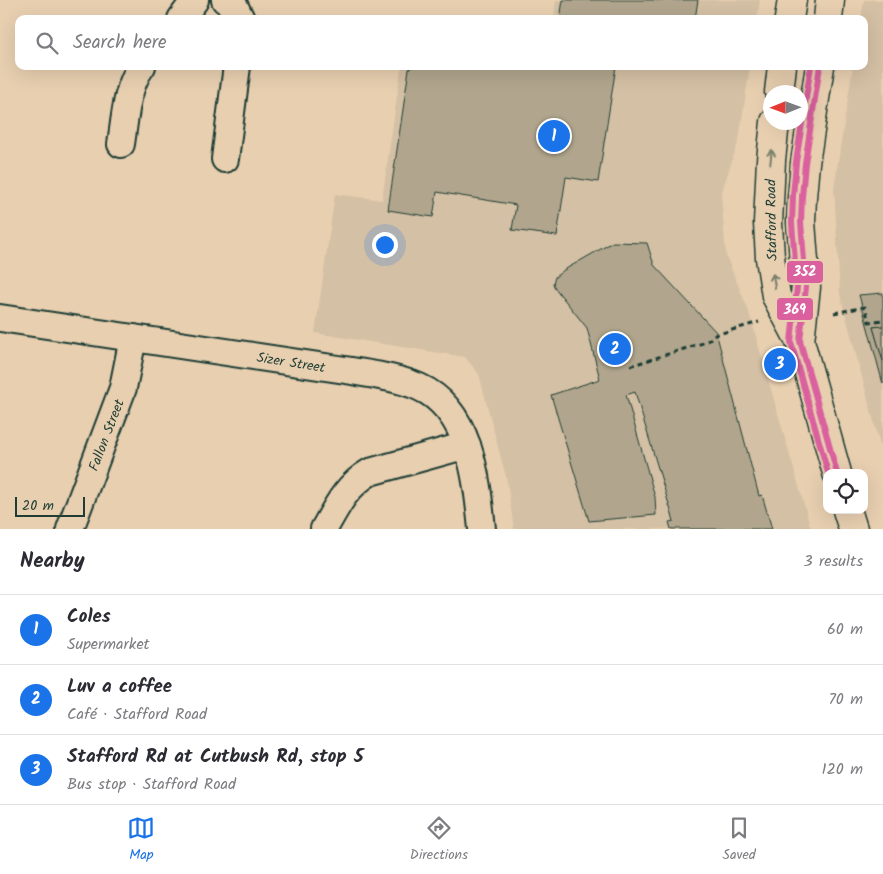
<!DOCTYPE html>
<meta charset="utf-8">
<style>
:root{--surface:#fff;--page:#f7f7f7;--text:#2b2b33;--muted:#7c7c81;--line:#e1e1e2;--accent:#1a73e8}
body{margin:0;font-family:Kalam,sans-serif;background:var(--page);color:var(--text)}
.controls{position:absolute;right:15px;bottom:15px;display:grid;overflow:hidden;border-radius:10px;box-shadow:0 5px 20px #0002}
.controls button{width:45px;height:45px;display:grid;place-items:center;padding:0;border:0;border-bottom:1px solid var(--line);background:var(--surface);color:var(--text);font:25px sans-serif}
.compass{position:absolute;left:763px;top:85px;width:45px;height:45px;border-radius:50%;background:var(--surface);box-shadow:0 5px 20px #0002;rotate:269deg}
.scale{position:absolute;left:15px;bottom:12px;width:70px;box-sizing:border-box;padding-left:5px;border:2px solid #1f3d34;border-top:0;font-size:14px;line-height:18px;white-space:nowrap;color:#1f3d34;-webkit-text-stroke:4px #e8cfb0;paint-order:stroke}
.you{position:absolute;left:384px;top:244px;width:18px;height:18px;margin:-12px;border:4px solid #fff;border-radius:50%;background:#1a73e8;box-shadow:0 0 0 8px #1a73e833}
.badge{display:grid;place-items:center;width:32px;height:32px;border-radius:50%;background:var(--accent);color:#fff;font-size:16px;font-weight:700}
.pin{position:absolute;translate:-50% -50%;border:2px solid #fff;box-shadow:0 1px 5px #0006}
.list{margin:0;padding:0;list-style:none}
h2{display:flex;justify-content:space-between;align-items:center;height:65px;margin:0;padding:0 20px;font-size:21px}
h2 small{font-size:16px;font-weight:400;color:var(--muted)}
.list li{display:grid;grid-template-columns:32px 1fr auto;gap:15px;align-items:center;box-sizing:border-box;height:70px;padding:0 20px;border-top:1px solid var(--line)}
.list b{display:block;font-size:19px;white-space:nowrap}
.list p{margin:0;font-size:16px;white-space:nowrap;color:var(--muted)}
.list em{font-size:16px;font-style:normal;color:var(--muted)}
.icon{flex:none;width:28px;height:28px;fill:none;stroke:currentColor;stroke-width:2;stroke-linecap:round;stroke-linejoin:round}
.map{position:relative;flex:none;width:883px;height:529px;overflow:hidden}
.search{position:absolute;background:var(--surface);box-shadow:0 5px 20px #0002;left:15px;right:15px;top:15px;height:55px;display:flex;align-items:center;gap:12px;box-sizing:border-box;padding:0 18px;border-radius:10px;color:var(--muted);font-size:19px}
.sheet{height:275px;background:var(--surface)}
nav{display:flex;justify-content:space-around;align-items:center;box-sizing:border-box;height:70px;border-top:1px solid var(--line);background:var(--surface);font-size:14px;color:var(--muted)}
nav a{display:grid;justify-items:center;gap:2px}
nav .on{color:var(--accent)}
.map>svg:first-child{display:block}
.built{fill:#d4c0a4}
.building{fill:#b1a68d;stroke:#1f3d34}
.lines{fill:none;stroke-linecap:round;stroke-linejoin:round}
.minor-casing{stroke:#1f3d34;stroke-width:30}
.highway-casing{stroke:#1f3d34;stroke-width:31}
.path{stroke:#1f3d34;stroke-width:3;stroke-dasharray:5 4;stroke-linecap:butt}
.minor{stroke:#e8cfb0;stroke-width:26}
.highway{stroke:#e8cfb0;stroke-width:28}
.bus-1-casing{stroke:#e8cfb0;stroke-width:10}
.bus-2-casing{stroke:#e8cfb0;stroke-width:10}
.bus-1{stroke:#da619e;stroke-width:6}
.bus-2{stroke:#da619e;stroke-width:6}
.oneway{stroke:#797f6c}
.labels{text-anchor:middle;stroke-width:4.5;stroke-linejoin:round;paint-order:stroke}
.street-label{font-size:14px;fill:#1f3d34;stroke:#e8cfb0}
.line-badge{stroke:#e8cfb0;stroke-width:2}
.badge-label{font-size:14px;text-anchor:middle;font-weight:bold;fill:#fff}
</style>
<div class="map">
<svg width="883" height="529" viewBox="0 0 883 529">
<rect width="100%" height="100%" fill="#e8cfb0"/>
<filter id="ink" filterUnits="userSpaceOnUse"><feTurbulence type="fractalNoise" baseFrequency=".02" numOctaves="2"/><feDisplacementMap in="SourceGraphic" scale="10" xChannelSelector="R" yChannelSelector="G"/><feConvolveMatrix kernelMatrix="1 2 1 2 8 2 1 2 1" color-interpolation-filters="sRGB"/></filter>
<g filter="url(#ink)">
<!-- built -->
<g class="built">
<polygon points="556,0 760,0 757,19 554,19"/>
<polygon points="864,0 883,0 883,456 840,294 834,188 853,66 864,66 864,19 861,19"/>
<polygon points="404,66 750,66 739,139 721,194 726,256 748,309 811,529 514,529 507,481 479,374 465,357 315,333 335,194 382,200 401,69"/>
</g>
<!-- building -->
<g class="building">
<polygon points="563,0 698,0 695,19 560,19"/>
<polygon points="413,66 616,66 598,182 566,177 557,236 512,230 516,205 437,192 433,217 388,210 409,69"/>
<polygon points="613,242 647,243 654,265 716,332 759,496 762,495 772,529 671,529 669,522 674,521 635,392 626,395 655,497 656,515 589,521 551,395 600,379 587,328 555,288 553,284 555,277 564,270"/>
<polygon points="883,293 883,326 873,327 883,361 883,384 859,295"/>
<polygon points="883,326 883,361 873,327"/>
</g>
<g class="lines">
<defs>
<g id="minor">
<polyline points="225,0 235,7 241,19"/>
<polyline points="181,19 195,0"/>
<path d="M121,144C125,119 126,87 142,66"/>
<polyline points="225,159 237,66"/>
<path d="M0,318L352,371C375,375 398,378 419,387C471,410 477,481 482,529"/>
<polyline points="70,529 123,388 133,338"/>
<path d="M324,529C337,506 346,486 370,472L467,445"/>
</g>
<g id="highway">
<polyline points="789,19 792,0"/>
<polyline points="828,19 830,0"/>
<polyline points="779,92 782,66"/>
<polyline points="775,122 771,160 768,223 770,258 776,296 800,341 837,473"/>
<polyline points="800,341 806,287 801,222 802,197 805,163 820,66"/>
<polyline points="847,510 853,529"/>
</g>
</defs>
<!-- minor casing -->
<use href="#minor" class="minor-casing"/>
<!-- highway casing -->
<use href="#highway" class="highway-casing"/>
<!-- path -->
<g class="path">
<polyline points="834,313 865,307 869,322 883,320"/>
<polyline points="630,366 706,342 715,335 759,322"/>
</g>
<!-- minor -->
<use href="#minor" class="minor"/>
<!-- highway -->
<use href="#highway" class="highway"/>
<defs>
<polyline id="bus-1" points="820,66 805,163 802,197 801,222 806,287 800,341 837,473"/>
<polyline id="bus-2" points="811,66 796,162 793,196 792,223 797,287 791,342 828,473"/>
</defs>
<!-- bus-1 casing -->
<use href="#bus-1" class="bus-1-casing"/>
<!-- bus-2 casing -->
<use href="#bus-2" class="bus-2-casing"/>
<!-- bus-1 -->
<use href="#bus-1" class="bus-1"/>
<!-- bus-2 -->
<use href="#bus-2" class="bus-2"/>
</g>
<!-- one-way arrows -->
<defs><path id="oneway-shaft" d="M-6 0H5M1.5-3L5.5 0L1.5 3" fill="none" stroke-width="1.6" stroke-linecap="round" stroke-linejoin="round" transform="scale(1.25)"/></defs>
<g class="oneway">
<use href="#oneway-shaft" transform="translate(771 157) rotate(-84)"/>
<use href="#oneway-shaft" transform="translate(774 281) rotate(-99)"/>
</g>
</g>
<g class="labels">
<!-- street labels -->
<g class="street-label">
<text transform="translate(771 220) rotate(-91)" y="5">Stafford Road</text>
<text transform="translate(291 362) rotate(9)" y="5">Sizer Street</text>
<text transform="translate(106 435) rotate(-69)" y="5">Fallon Street</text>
</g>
</g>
<g class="line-badge">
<rect x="786" y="260" width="38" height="24" rx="5" fill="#da619e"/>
<rect x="776" y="297" width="38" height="24" rx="5" fill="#da619e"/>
</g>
<g class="badge-label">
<text x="805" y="276">352</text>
<text x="795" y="314">369</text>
</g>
</svg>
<div class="controls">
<button><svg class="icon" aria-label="locate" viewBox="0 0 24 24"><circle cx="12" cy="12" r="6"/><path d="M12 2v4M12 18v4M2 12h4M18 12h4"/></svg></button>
</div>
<svg class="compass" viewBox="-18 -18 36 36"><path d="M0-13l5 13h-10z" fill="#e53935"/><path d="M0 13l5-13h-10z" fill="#7c7c81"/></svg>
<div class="scale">20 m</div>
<div class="you"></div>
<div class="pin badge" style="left:554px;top:136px">1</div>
<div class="pin badge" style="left:615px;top:349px">2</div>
<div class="pin badge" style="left:780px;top:364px">3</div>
<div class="search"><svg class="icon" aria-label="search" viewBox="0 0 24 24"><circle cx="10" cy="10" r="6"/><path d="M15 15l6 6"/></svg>Search here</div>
</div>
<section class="sheet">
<h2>Nearby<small>3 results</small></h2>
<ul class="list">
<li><span class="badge">1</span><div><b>Coles</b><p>Supermarket</p></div><em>60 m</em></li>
<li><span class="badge">2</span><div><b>Luv a coffee</b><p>Café · Stafford Road</p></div><em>70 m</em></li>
<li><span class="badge">3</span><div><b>Stafford Rd at Cutbush Rd, stop 5</b><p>Bus stop · Stafford Road</p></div><em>120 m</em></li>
</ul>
</section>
<nav>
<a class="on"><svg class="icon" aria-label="map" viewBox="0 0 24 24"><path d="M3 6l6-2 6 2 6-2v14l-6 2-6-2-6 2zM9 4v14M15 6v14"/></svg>Map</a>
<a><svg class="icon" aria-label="directions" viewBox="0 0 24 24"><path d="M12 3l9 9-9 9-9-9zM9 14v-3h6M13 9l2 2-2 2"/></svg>Directions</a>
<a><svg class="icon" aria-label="saved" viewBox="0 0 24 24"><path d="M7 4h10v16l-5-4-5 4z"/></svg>Saved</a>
</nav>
